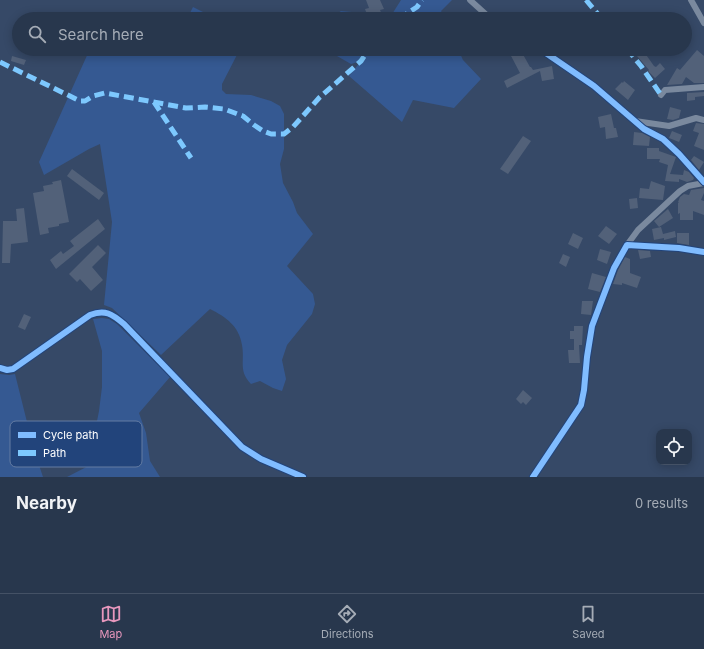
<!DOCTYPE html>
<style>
:root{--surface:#28374d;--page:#303f54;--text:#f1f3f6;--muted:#a5acb6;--line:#445165;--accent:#e797bd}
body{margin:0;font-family:Inter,sans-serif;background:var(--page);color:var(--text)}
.controls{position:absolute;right:12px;bottom:12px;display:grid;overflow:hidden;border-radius:8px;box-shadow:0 2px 10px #0003}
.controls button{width:36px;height:36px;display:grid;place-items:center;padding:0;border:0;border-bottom:1px solid var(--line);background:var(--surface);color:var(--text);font:20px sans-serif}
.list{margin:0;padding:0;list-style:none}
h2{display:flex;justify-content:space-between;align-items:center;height:52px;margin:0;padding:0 16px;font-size:17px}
h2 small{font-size:13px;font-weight:400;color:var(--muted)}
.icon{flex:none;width:22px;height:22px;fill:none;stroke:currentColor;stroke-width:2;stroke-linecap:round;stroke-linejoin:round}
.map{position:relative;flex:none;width:704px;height:477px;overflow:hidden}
.search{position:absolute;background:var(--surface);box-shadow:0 2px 10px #0003;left:12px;right:12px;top:12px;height:44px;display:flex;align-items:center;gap:10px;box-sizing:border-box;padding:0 14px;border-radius:22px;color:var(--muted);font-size:15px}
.sheet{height:116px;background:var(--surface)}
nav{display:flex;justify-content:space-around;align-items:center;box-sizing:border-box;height:56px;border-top:1px solid var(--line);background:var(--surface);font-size:11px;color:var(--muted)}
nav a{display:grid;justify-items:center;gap:2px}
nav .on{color:var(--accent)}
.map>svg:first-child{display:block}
.green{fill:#355992}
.building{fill:#526179}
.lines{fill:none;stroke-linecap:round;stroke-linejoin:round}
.minor{stroke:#7a899e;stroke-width:6}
.quiet{stroke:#7dc8fe;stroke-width:5;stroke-dasharray:10 5;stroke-linecap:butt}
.cycleway-casing{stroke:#22447b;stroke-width:8}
.cycleway{stroke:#80bcff;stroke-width:6}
.key{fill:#22447b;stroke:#647ca3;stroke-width:1}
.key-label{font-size:11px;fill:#fff}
</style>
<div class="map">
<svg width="704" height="477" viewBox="0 0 704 477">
<rect width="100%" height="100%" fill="#364967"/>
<!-- green -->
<g class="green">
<polygon points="401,0 452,0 441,11 445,19 389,19"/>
<polygon points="193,7 217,19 187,19"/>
<polygon points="341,11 352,12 367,19 329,19"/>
<path d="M121,49H162L169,51L170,49H240L222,84V90L226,94L251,95L271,101L280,106L284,114V149L280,164L283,183L293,202L297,213L313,234L287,266L313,294L315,304L312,314L287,345L282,360L286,379L282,391L273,388L260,381L251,384C238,371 245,361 242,345C239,326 226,317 210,309L161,355L112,308L104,305L112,222L100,144L89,149L44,175L39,162L89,51L118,54Z"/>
<polygon points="329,49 458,49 463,60 481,79 454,108 413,100 402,122 349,76 361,61 351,64 337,56"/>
<polygon points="102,318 109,319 117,324 170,377 139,413 146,433 150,461 160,477 67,477 98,461 95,431 99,411 102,387 102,351 93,319"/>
<polygon points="0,374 9,375 15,374 34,450 43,477 0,477"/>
</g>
<!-- building -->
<g class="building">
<polygon points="366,0 380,0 384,9 380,10 384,19 372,19 371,16 368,17 365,9 369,8"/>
<polygon points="519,49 520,49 530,67 531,67 533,70 552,66 554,79 542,81 540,71 507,88 504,81 520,73 510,54"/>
<polygon points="631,49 642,49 654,66 656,67 660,63 665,69 655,78 648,71 649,70"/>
<polygon points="697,50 704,56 704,83 694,83 686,77 682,84 667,85 677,68 680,70"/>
<polygon points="12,56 26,60 24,65 11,61"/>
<polygon points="624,81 635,90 628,100 615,89 622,82 623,83"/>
<polygon points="704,92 704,96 695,97 695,100 687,101 687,93"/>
<polygon points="670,107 681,110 679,118 673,120 667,119"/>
<polygon points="611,114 614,128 616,128 618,137 606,139 605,127 600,128 598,117"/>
<polygon points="696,123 704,124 704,150 694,146 699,133 693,131"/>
<polygon points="672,131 682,135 679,142 669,138"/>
<polygon points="634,132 642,133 650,137 649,146 633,145"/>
<polygon points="523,136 531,141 508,174 500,169"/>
<polygon points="647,148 659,148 659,151 676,157 670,174 683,175 684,170 689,172 694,178 693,180 687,182 679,179 679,182 665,181 668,165 659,162 660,159 647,159"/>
<polygon points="694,156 704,162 699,170 691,160"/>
<polygon points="72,169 104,193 99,200 67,176"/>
<polygon points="61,180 69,222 59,224 59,226 48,228 49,233 40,235 33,193 44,191 43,186 53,184 52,182"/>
<polygon points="651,181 665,186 663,200 639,198 640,188 649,189"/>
<polygon points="704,188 704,193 701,200 704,201 704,215 693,211 693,220 680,220 680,213 678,214 678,203 679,202 678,202 680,197 684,194 689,195 691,190"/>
<polygon points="637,198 638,208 630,209 629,199"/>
<polygon points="24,208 28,242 11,244 10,263 2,263 3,221 17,221 16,209"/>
<polygon points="668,209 673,218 659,227 654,221"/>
<polygon points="98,219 105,229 56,269 50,260 61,251 63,254 74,246 70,241"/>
<polygon points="606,226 617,234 609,244 598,236"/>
<polygon points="661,227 663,234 675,231 676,237 664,240 664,238 654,240 652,229"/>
<polygon points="573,233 583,238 578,249 568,244"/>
<polygon points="677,233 689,233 689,245 677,243"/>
<polygon points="98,245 106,253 92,267 103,280 91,291 80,279 77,282 69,274"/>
<polygon points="600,249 611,252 607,264 597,260"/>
<polygon points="638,250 650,251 651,257 640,259"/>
<polygon points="563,254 570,257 566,267 559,263"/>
<polygon points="625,257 630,259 630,273 641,277 637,288 622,283 622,285 613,284 618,270"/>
<polygon points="592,273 606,277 600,292 588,289"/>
<polygon points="582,301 593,301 591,315 581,314"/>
<polygon points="24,314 31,317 25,330 18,327"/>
<polygon points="574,326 583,326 582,345 579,345 580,363 569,363 568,350 574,350 574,339 570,339 570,331 574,331"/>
<polygon points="523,390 532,398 526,405 523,402 521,404 516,399"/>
</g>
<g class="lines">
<!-- minor -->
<g class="minor">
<polyline points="470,0 491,19"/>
<polyline points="691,0 704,23"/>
<polyline points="540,49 594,86 644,129 663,139 679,154 704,182"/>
<polyline points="661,95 665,90 704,87"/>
<polyline points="635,121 669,126 696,118 704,120"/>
<polyline points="627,245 638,230 680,191 688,186 704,183"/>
<path d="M0,368L7,370L13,369L90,315C105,309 112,314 124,324L242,447L261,459L303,477"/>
<polyline points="533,477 581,405 584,390 587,357 592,326 614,268 627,245 679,248 704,252"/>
</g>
<!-- quiet -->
<g class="quiet">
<polyline points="586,0 602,19"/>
<polyline points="399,19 417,7 422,0"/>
<polyline points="627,49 641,66 661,95"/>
<polyline points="0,62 80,101 85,101 93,96 105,93 186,108 205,107 224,109 243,116 254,125 263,131 271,134 284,134 293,127 319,98 361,61 369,49"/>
<polyline points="154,102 191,158"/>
</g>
<defs>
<g id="cycleway">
<polyline points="540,49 594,86 644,129 663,139 679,154 704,182"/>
<path d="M0,368L7,370L13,369L90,315C105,309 112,314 124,324L242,447L261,459L303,477"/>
<polyline points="533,477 581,405 584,390 587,357 592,326 614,268 627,245 679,248 704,252"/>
</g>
</defs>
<!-- cycleway casing -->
<use href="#cycleway" class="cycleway-casing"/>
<!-- cycleway -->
<use href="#cycleway" class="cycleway"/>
</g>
<!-- legend -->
<rect x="10" y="421" width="132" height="46" rx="6" class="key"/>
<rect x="18" y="432" width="18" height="6" fill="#80bcff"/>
<rect x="18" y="450" width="18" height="6" fill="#7dc8fe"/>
<g class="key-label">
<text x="43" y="439">Cycle path</text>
<text x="43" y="457">Path</text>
</g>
</svg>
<div class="controls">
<button><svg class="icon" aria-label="locate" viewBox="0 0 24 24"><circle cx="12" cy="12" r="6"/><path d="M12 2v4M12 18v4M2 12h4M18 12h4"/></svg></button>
</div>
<div class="search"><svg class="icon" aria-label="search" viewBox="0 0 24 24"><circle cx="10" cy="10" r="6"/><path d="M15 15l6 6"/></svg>Search here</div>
</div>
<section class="sheet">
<h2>Nearby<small>0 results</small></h2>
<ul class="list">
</ul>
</section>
<nav>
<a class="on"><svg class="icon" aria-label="map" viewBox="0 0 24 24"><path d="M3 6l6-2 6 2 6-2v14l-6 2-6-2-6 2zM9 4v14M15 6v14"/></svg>Map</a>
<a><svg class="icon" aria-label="directions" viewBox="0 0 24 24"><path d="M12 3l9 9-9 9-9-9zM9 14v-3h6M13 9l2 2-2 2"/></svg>Directions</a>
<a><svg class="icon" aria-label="saved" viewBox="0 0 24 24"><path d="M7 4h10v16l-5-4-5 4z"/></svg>Saved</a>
</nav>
